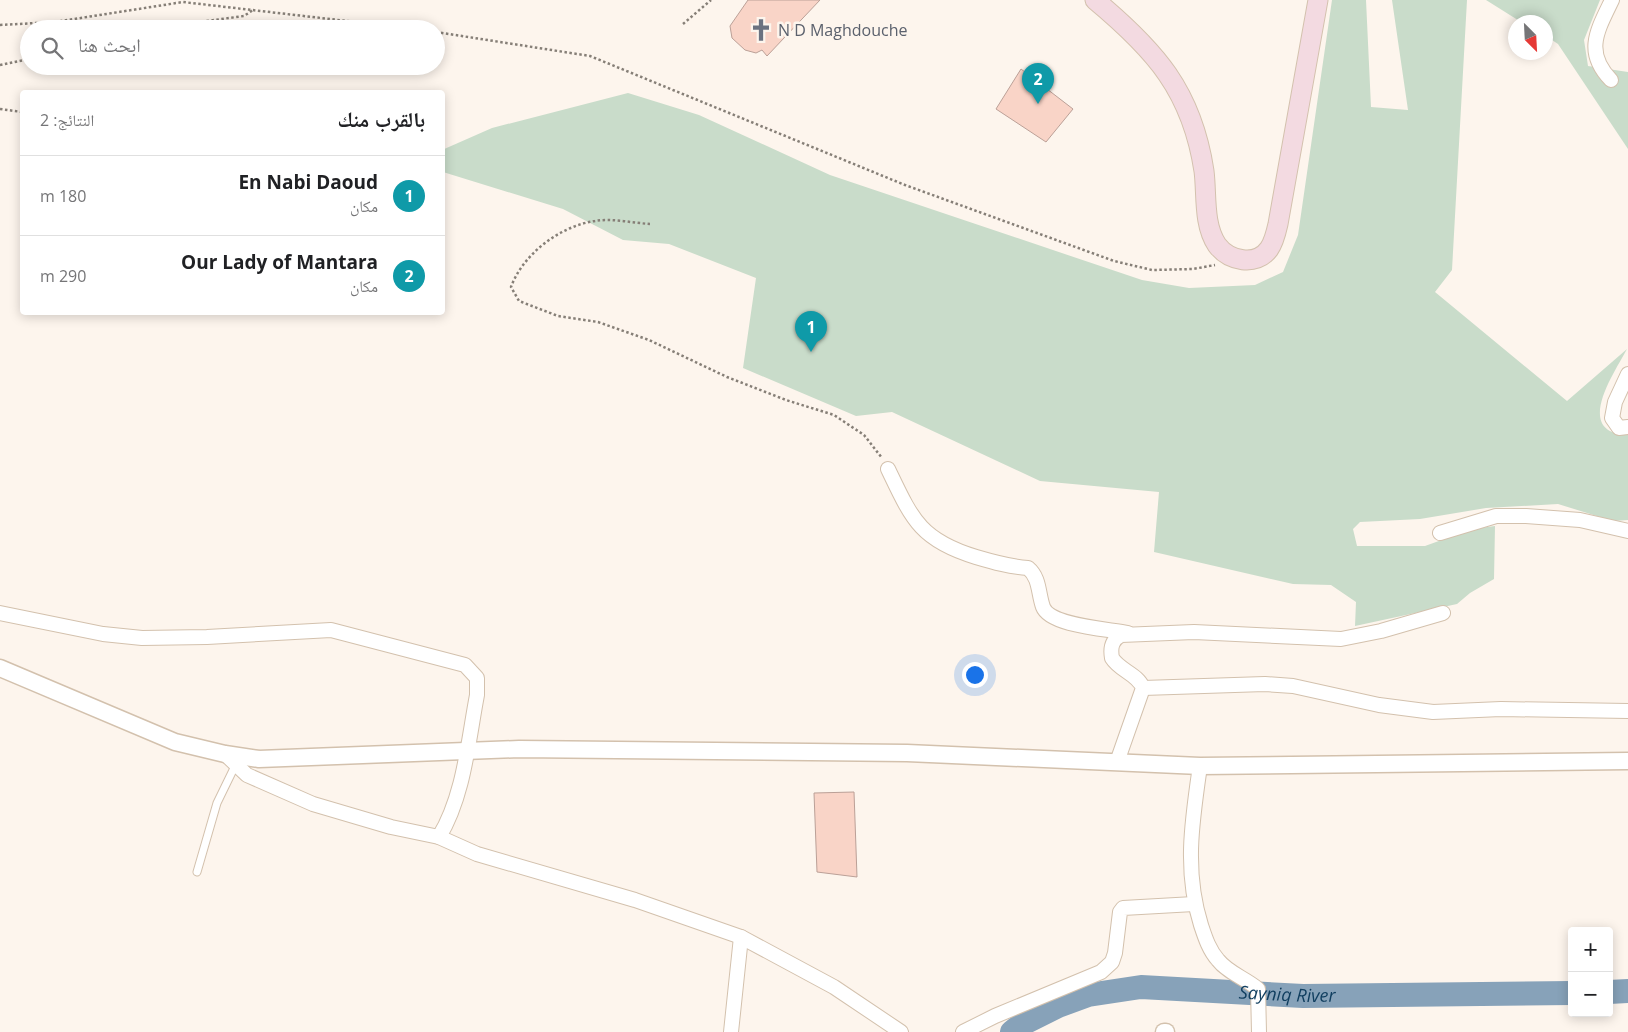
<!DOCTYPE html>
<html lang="ar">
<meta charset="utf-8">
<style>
:root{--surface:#fff;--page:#f6f6f6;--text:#202124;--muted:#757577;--line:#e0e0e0;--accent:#0b8043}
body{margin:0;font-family:"Open Sans","Noto Naskh Arabic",sans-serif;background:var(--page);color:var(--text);direction:rtl}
.controls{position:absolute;right:15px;bottom:15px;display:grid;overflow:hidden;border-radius:5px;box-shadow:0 2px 12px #0003}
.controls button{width:45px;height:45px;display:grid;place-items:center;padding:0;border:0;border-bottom:1px solid var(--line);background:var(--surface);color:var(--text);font:25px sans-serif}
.compass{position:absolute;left:1508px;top:15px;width:45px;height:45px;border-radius:50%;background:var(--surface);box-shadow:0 2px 12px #0003;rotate:156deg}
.you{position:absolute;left:974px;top:674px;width:18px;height:18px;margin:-12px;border:4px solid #fff;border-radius:50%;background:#1a73e8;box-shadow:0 0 0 8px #1a73e833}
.badge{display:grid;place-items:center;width:32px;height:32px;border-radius:50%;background:var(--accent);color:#fff;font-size:16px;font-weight:700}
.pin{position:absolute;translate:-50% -41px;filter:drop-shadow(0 1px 2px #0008)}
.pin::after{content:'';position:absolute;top:26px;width:18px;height:15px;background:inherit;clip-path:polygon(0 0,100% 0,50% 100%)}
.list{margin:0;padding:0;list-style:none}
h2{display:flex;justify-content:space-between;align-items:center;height:65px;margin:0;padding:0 20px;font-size:21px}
h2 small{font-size:16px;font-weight:400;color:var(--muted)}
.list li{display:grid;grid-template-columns:32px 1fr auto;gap:15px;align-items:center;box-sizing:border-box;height:80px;padding:0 20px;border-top:1px solid var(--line)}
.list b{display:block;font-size:19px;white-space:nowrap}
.list p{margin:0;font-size:16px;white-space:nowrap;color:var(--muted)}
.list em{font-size:16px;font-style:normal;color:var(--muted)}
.icon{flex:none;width:28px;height:28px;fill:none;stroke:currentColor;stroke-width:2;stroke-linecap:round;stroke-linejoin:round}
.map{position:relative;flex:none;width:1628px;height:1032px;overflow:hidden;direction:ltr}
.search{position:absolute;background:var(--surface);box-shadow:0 2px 12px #0003;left:20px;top:20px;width:425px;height:55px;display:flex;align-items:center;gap:12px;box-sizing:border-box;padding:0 18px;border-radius:28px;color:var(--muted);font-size:19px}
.panel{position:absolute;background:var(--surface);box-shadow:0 2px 12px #0003;left:20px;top:90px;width:425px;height:225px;border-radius:5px;direction:rtl}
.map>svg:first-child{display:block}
.green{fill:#c9dcca}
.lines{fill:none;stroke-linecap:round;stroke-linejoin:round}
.river{stroke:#87a2b9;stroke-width:24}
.building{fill:#f9d4c7;stroke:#bba097}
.service-casing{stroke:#d3c1ad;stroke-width:9}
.minor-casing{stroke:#d3c1ad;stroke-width:16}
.tertiary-casing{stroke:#d3c1ad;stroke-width:19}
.secondary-casing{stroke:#d3c1ad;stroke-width:21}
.path{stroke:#867f77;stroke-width:2.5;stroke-dasharray:2.5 2.5;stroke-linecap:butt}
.service{stroke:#fff;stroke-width:7}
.minor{stroke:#fff;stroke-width:14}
.tertiary{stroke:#fff;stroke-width:16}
.secondary{stroke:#f3dae1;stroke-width:19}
.labels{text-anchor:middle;stroke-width:5;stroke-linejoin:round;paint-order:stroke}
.worship-label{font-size:16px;fill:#5b616d;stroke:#fdf5ed;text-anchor:start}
.water-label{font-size:18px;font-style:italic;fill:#103e5f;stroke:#fdf5ed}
</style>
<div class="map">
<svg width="1628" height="1032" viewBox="0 0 1628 1032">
<rect width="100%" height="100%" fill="#fdf5ed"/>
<!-- green -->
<g class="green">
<path d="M1332,0H1366L1371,107L1408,110L1392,0H1467L1452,270L1435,292L1567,401L1627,349C1615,372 1572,433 1628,435V520L1613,521L1558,504L1486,508L1420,519L1360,522L1353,529L1357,546H1425L1472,529L1495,526L1494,579L1470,593L1457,604L1355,626L1356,602L1331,585L1293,584L1154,552L1159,492L1040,481L892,412L856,416L743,368L756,278L669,244L623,240L563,209L443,172L442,150L492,128L628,93L699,115L830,175L1142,280L1189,288L1255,285L1283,272L1298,235Z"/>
<polygon points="1486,0 1600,0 1584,40 1588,66 1628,72 1628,149 1558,44 1546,36 1546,22 1521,22"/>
</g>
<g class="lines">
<!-- river -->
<g class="river">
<polyline points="1609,992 1628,991"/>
<path id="s1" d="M1012,1032L1022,1024L1058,1006L1088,995L1141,987L1303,996L1572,993"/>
</g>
</g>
<!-- building -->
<g class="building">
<polygon points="748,0 820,0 767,56 762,50 756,53 745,50 732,38 730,26"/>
<polygon points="1021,69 1073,109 1046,142 996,109"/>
<polygon points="854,792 857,877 817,872 814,793"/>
</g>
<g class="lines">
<defs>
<polyline id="service" points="197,872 217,803 235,766"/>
<g id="minor">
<path d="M1611,80C1584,52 1597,31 1612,0"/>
<polyline points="1628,374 1615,402 1612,418 1619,428 1628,427"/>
<path d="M888,469C912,519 920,540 976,557C993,562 1010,567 1028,568C1040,578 1038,593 1043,607C1050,626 1109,629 1128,633"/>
<polyline points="1440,533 1496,516 1526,516 1580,520 1628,531"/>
<path d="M0,613L103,634L142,638L207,637L331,630L465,665L477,678V695C468,742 464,796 439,837"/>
<polyline points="1143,688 1265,684 1293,686 1379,705 1433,712 1501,709 1628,711"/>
<polyline points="225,754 247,775 313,804 391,827 439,837 477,854 635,900 741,937 834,987 901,1032"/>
<path d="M1117,762L1143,688C1138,674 1120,671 1112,658C1110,647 1112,640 1121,635L1194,632L1341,639L1381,631L1443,613"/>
<path d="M1200,766C1192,821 1184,871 1201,925C1205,937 1209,950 1218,960C1228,973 1245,978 1258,989L1259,1032"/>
<polyline points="731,1032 741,937"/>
<polyline points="963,1032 995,1016 1101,972 1112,962 1115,953 1120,912 1123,908 1194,904"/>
</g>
<g id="tertiary">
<polyline points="0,668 175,742 225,754 259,759 519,749 907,753 1200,766 1628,761"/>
<polyline points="1164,1032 1166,1032"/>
</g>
<path id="secondary" d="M1095,0C1155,50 1192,91 1204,171C1207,194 1203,224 1217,245C1229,261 1256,267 1269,249C1274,242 1276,233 1278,224L1318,0"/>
</defs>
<!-- service casing -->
<use href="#service" class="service-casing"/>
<!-- minor casing -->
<use href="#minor" class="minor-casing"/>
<!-- tertiary casing -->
<use href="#tertiary" class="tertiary-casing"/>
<!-- secondary casing -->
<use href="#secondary" class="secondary-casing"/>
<!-- path -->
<g class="path">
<polyline points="683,24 711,0"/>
<polyline points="0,25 55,22 183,2 416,29"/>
<polyline points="147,29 244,16 253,10"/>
<polyline points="436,32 590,56 905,185 1114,261 1152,270 1193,269 1215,265"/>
<polyline points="0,65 29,59"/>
<polyline points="0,109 22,112"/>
<path d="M650,224C633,223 612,218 595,221C560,226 523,254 511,287L519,301L558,316L598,322L649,340L727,377L786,400L834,415L864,435L882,458"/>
</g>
<!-- service -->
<use href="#service" class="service"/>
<!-- minor -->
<use href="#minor" class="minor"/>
<!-- tertiary -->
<use href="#tertiary" class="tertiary"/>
<!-- secondary -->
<use href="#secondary" class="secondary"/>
</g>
<!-- icons -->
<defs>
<symbol id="church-bare" viewBox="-9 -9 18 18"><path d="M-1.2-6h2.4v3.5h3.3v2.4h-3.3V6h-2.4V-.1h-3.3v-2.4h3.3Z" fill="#6b7280" stroke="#fdf5ed" stroke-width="2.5" paint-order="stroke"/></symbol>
</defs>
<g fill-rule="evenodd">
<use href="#church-bare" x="745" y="14" width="32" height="32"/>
</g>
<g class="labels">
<!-- worship labels -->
<g class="worship-label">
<text x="778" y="36">N D Maghdouche</text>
</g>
<!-- water labels -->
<g class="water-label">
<text dy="6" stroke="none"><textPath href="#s1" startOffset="285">Sayniq River</textPath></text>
</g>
</g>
</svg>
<div class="controls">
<button>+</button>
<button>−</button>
</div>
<svg class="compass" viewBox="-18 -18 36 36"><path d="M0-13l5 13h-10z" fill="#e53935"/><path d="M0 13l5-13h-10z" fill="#757577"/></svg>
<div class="you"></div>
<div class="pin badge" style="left:811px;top:352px;background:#0f9aa8">1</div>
<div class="pin badge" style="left:1038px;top:104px;background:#0f9aa8">2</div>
<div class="search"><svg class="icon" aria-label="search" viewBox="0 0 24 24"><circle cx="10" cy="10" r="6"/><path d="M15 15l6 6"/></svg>ابحث هنا</div>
<section class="panel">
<h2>بالقرب منك<small>النتائج: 2</small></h2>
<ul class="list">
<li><span class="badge" style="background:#0f9aa8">1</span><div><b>En Nabi Daoud</b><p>مكان</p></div><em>180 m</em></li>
<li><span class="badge" style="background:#0f9aa8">2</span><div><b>Our Lady of Mantara</b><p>مكان</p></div><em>290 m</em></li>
</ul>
</section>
</div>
